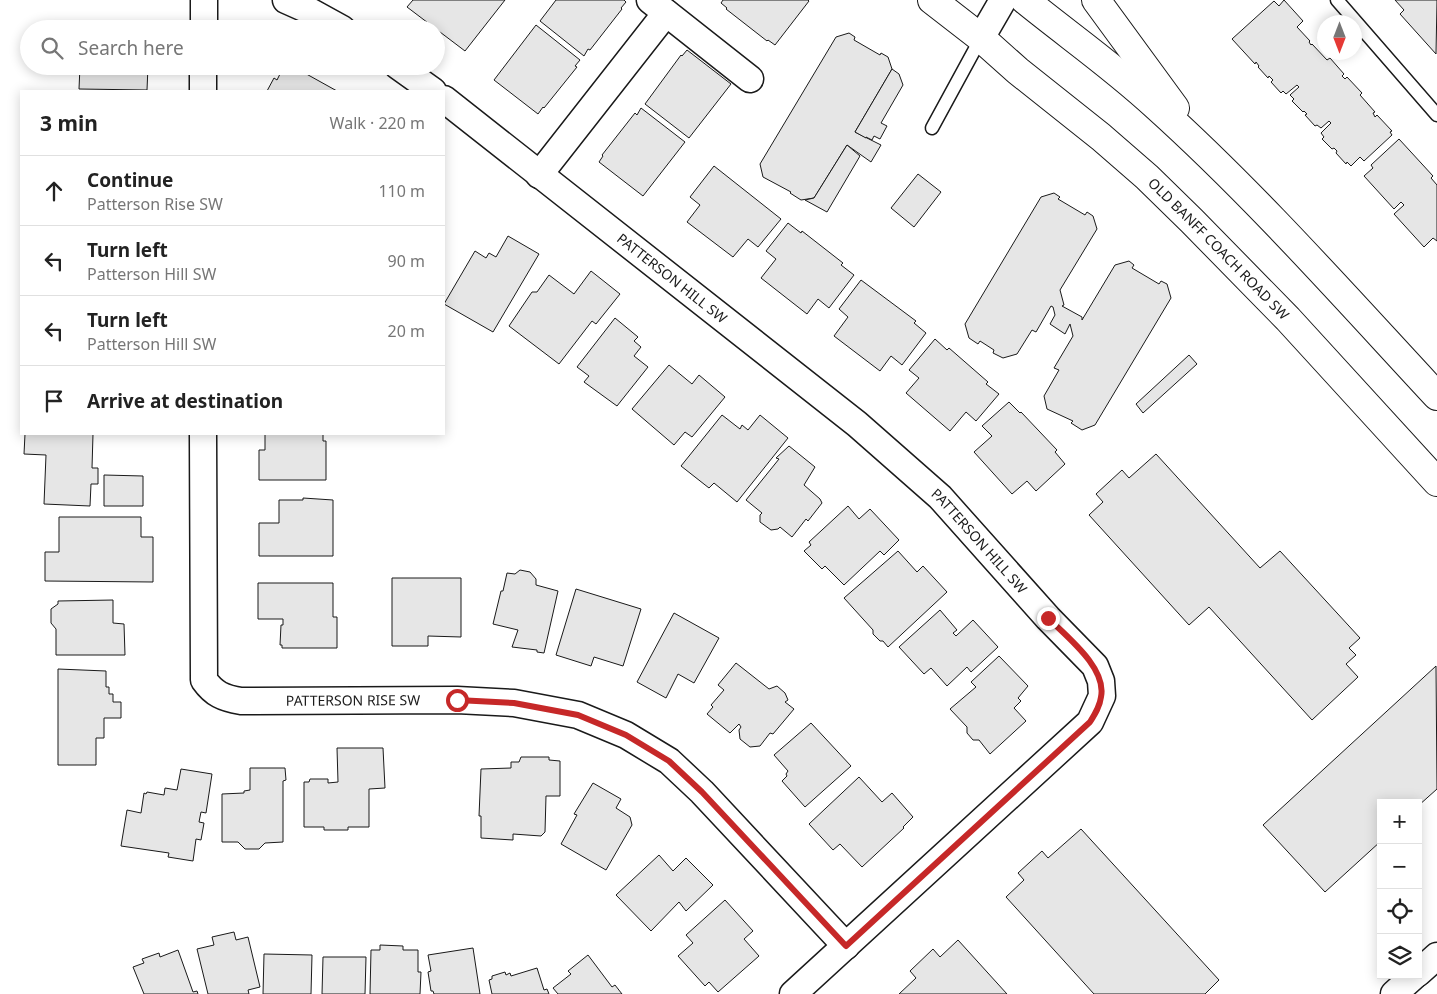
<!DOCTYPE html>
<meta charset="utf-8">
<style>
:root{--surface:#fff;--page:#f2f2f2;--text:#222;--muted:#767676;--line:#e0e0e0}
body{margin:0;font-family:"Noto Sans",sans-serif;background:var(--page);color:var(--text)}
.controls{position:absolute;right:15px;bottom:15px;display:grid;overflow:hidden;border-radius:0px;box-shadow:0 2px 12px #0003}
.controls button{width:45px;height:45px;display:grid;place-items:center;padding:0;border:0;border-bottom:1px solid var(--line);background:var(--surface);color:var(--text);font:25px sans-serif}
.compass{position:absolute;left:1317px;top:15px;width:45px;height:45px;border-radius:50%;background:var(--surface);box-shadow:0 2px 12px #0003;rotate:180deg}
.stop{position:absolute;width:15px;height:15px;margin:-11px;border:4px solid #c62828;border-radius:50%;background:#fff}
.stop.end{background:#c62828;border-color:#fff;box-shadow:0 1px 5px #0008}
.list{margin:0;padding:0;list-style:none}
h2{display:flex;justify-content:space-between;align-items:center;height:65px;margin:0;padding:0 20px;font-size:21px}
h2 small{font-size:16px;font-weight:400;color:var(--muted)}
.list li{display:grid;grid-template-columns:32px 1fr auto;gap:15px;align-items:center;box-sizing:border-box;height:70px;padding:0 20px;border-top:1px solid var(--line)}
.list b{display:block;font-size:19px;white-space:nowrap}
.list p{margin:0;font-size:16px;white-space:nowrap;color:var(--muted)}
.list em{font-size:16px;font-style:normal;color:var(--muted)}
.icon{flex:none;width:28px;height:28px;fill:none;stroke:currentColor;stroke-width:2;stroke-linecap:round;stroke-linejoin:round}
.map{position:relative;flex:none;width:1437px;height:994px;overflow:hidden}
.search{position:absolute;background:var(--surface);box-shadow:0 2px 12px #0003;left:20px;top:20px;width:425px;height:55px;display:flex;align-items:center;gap:12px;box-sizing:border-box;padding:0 18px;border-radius:28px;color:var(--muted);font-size:19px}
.panel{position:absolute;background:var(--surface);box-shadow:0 2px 12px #0003;left:20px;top:90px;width:425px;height:345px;border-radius:0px}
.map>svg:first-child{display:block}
.building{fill:#e6e6e6;stroke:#1a1a1a}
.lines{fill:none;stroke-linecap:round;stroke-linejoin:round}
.service-casing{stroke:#1a1a1a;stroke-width:15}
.minor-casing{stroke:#1a1a1a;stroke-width:29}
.secondary-casing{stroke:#1a1a1a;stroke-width:30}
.service{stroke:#fff;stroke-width:12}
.minor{stroke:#fff;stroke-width:26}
.secondary{stroke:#fff;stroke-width:28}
.route{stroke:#c62828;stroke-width:6}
.labels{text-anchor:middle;stroke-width:4;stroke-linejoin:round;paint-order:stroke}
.street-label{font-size:14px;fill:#1a1a1a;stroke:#fff}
</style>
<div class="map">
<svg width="1437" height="994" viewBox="0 0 1437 994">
<rect width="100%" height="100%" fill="#fff"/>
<!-- building -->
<g class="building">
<polygon points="413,0 505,0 465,51 407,7"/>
<polygon points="556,0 624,0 626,2 621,8 622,9 590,50 588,49 584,56 540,21"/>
<polygon points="723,0 808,0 809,1 775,45 768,40 767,41 726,9 727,8 721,3"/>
<polygon points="1284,0 1303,21 1297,27 1310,41 1309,42 1311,45 1312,44 1327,60 1330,58 1344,74 1342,76 1345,79 1347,77 1362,93 1360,95 1375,112 1373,113 1375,117 1377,115 1392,131 1390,132 1392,135 1364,161 1360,157 1351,166 1347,162 1346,164 1336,153 1337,151 1334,148 1332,149 1322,139 1324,137 1321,133 1331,123 1329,121 1321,128 1317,125 1315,126 1305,115 1307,114 1304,111 1303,112 1292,101 1294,99 1290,95 1299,87 1297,85 1286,94 1283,91 1281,93 1271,82 1273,80 1269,76 1268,78 1258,67 1259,66 1256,62 1255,64 1232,39 1274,1 1279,6"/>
<polygon points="1395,0 1437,0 1436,54 1400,14 1404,10"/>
<polygon points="536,25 580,60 575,66 577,67 544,108 543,107 538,114 494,80"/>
<polygon points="849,33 855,37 854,40 880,55 881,53 888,57 892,69 855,132 881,145 871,162 847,145 814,198 801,200 790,193 791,192 763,177 760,164 836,37"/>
<polygon points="687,50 731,84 689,138 645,104 681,55 682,56"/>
<polygon points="80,66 148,66 147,90 79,89"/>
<polygon points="284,66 292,66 337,91 267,91 274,78 277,80"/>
<polygon points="892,69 899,74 903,85 881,123 887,126 880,139 874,136 872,140 866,137 866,138 855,132"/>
<polygon points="641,108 685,142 643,196 599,162 603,156 602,155 635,113 637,115"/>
<polygon points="1399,139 1433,176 1431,178 1437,185 1437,241 1433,238 1424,247 1394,214 1404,205 1401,202 1394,209 1364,176 1373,168 1371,165"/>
<polygon points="847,145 860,156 827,212 805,200 814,198"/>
<polygon points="714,166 781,219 758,247 748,239 733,257 687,222 700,205 690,197"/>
<polygon points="918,174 941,192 914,227 891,208"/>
<polygon points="1054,193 1060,197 1058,199 1085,215 1087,212 1093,216 1097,229 1060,290 1064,305 1062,306 1082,317 1082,320 1115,265 1129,261 1134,265 1132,268 1159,284 1161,281 1167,284 1171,298 1095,425 1082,430 1071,423 1073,421 1047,409 1044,396 1059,370 1054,368 1073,336 1070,324 1065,334 1050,324 1055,315 1053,307 1051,306 1036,332 1032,330 1017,354 1003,358 993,353 994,350 980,341 978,344 969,338 965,324 1041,197"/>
<polygon points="788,223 801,233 802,231 843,263 841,265 854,275 829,308 818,299 807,314 761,278 776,259 766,251"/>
<polygon points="508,236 539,254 493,332 444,304 475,251 486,258 489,253 496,257"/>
<polygon points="591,271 620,294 596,324 592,321 559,364 509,326 532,292 537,292 549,275 574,294"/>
<polygon points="861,280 916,321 914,323 926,333 902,365 891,356 880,371 834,336 848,317 839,309"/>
<polygon points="615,318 638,337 634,341 641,347 634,356 648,367 617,406 584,382 589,376 577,367"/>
<polygon points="935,339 947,350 949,348 988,382 986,384 999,394 976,421 966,412 950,431 906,393 919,378 909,370"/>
<polygon points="1189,355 1197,364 1143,413 1136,404"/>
<polygon points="669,365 692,384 699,375 725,397 692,437 685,432 674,445 632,409"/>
<polygon points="1009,402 1020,413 1021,412 1057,450 1055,452 1065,464 1036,491 1027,481 1012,494 974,452 992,436 982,426"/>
<polygon points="722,415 740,429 742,425 748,430 760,415 788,438 737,502 714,483 709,488 681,466"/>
<polygon points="25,434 93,434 92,468 98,468 98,484 91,484 90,506 44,504 46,455 24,454"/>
<polygon points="265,434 323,434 323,441 326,441 326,480 259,480 259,450 265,450"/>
<polygon points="789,446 815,467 804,485 820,499 822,503 808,521 806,519 792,537 780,527 778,529 771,530 760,522 760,515 762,513 746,500 779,459 776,458"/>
<polygon points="1156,454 1260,568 1280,551 1360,638 1349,648 1356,655 1346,664 1358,677 1312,720 1209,607 1189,625 1089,515 1103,502 1096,494 1122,470 1129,478"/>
<polygon points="104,475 143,476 143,506 104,506"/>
<polygon points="303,498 333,500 333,556 259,556 259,523 279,523 279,500 303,500"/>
<polygon points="848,506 859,519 870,509 899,540 884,555 880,551 844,585 825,566 822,569 804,551 811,545 809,542"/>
<polygon points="59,517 141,517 141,537 153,537 153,582 45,581 45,552 59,552"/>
<polygon points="898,551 917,572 923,566 947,592 888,647 883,641 880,641 873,634 873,630 844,598"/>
<polygon points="520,570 530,572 536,579 536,585 558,591 544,653 537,652 537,650 512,647 518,630 493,624 501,591 503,591 507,573 515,574"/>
<polygon points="392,578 461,578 461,637 428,636 428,646 392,646"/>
<polygon points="258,583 333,583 333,617 337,617 337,648 282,648 282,645 280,645 281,625 283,625 283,619 258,619"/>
<polygon points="576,589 641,609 623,666 594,657 591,666 556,655"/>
<polygon points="113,600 113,623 124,624 125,655 56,655 56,629 51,623 51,609 58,604 58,601"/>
<polygon points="940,610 957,630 953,633 956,636 973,620 998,647 971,672 967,667 947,686 931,668 924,674 899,647"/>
<polygon points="674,613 719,638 694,683 678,674 666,698 637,682"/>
<polygon points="999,656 1028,686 1018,698 1021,701 1014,708 1026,721 990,754 979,740 973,740 967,733 967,727 950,709 976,687 971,682"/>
<polygon points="736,663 769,689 777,686 785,693 788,700 785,702 794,709 773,734 770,733 760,746 750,747 740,739 739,730 741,727 739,724 730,733 707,714 713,707 711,705 724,690 718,685"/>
<polygon points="1436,666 1437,789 1418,806 1418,803 1381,803 1381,841 1325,892 1263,825"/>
<polygon points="58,669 106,671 106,687 109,687 109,694 113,694 113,702 121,702 121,718 104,718 104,738 96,738 96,765 58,765"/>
<polygon points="811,723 851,766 805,807 782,781 787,776 786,774 788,771 774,755"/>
<polygon points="337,748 383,748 385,788 369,789 369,827 348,827 348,830 324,830 324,827 304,827 304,782 309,782 310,779 328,779 328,783 338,782"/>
<polygon points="521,757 549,757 549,760 560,761 560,796 546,796 545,832 541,836 513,834 513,840 481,838 481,816 479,816 481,769 511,768 511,762 519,762"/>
<polygon points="250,768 285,768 286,780 283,781 283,842 265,843 259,849 245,849 238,842 222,842 222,794 244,793 244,791 250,790"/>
<polygon points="181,769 212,774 206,813 201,812 199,822 204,823 201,840 196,839 193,861 168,857 169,853 121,846 127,810 141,813 144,793 146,794 147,792 164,795 165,788 177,790"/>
<polygon points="859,777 882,802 892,793 913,817 903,827 904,828 862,867 840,844 833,850 809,824"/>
<polygon points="593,783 621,799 616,808 630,817 632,825 606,870 561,844 577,815 574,814"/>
<polygon points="1081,829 1219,980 1205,994 1094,994 1006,897 1024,880 1018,873 1042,851 1048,858"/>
<polygon points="659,855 673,871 686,858 713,885 686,911 679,902 651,931 616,895"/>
<polygon points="725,900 753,931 744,939 759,956 718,992 709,982 705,986 678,956 693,943 686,935"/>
<polygon points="234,932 236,940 248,937 260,987 248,990 249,994 208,994 197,949 214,945 212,937"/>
<polygon points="958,940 1007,994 899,994 916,978 910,971 933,949 940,957"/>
<polygon points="380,945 403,946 403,950 418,950 418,972 421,972 420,994 370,994 371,950 380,950"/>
<polygon points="473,948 480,994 434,994 433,991 431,991 428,972 431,971 428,955"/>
<polygon points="178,950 193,992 197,991 198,994 144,994 133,967 144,963 142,959 159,953 160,957"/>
<polygon points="264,954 312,955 311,994 263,994"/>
<polygon points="588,955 612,987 615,985 622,994 558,994 553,988 571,974 568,971"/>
<polygon points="323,957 366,957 365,994 322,994"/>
<polygon points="537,968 544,990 547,989 549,994 492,994 489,980 492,979 492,976 505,972 506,975 510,973 511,976"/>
</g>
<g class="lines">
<defs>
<g id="service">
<polyline points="1337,0 1437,115"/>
<polyline points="932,128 981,38"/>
</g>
<g id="minor">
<polyline points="286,0 304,8 342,29"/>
<polyline points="650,0 750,79"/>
<polyline points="204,29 204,0"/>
<polyline points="981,38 1003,0"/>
<polyline points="398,66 433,91"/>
<polyline points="203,91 203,66"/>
<path id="s1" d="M444,99L857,424L940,497L1048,618L1095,666L1101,681L1102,696L1090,722L793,994"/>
<polyline points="539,175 666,13"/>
<path id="s2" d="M203,434L204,680C214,694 223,698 241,701L457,700L514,703L578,715L626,735L669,761L702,792L846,946"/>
<polyline points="1418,973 1437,956"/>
<polyline points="1394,994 1415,975"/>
</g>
<g id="secondary">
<path id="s3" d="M932,0L981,38L1018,71L1101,137L1147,177L1192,221L1288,319L1437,482"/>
<path d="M1025,0C1068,35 1114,67 1155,105C1255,195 1345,297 1437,396"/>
<polyline points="1096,0 1175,108"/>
</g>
</defs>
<!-- service casing -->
<use href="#service" class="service-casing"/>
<!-- minor casing -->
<use href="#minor" class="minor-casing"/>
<!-- secondary casing -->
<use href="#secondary" class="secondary-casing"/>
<!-- service -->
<use href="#service" class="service"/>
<!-- minor -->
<use href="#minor" class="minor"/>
<!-- secondary -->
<use href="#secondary" class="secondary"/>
</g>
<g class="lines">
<!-- route -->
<path class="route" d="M457,700L514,703L578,715L626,735L669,761L702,792L846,946L1090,722C1095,714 1100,706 1101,697C1107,668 1067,637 1048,618"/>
</g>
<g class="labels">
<!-- street labels -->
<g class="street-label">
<text dy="5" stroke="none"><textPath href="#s3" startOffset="380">OLD BANFF COACH ROAD SW</textPath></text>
<text dy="5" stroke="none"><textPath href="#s1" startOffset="290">PATTERSON HILL SW</textPath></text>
<text dy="5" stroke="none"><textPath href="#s1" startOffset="695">PATTERSON HILL SW</textPath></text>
<text dy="5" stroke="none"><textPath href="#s2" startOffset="402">PATTERSON RISE SW</textPath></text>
</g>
</g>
</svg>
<div class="controls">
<button>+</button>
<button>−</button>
<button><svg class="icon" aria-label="locate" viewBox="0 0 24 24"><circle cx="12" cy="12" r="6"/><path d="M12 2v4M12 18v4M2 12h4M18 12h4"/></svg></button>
<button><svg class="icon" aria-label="layers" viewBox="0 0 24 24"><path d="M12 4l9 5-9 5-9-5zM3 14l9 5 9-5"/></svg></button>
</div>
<svg class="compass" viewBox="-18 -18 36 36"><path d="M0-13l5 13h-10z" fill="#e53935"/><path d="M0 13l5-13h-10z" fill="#767676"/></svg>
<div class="stop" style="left:457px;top:700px"></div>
<div class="stop end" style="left:1048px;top:618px"></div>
<div class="search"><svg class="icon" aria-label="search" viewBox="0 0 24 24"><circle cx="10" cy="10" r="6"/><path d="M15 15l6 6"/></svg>Search here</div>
<section class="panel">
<h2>3 min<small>Walk · 220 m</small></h2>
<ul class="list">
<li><svg class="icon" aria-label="ahead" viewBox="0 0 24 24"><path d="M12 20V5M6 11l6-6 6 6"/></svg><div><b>Continue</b><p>Patterson Rise SW</p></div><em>110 m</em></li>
<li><svg class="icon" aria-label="left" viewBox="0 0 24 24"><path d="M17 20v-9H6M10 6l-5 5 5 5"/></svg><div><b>Turn left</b><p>Patterson Hill SW</p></div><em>90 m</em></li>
<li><svg class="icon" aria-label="left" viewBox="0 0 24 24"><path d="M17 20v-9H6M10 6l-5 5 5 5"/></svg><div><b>Turn left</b><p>Patterson Hill SW</p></div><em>20 m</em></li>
<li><svg class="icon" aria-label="arrive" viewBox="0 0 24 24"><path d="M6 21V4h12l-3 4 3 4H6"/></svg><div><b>Arrive at destination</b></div></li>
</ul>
</section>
</div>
